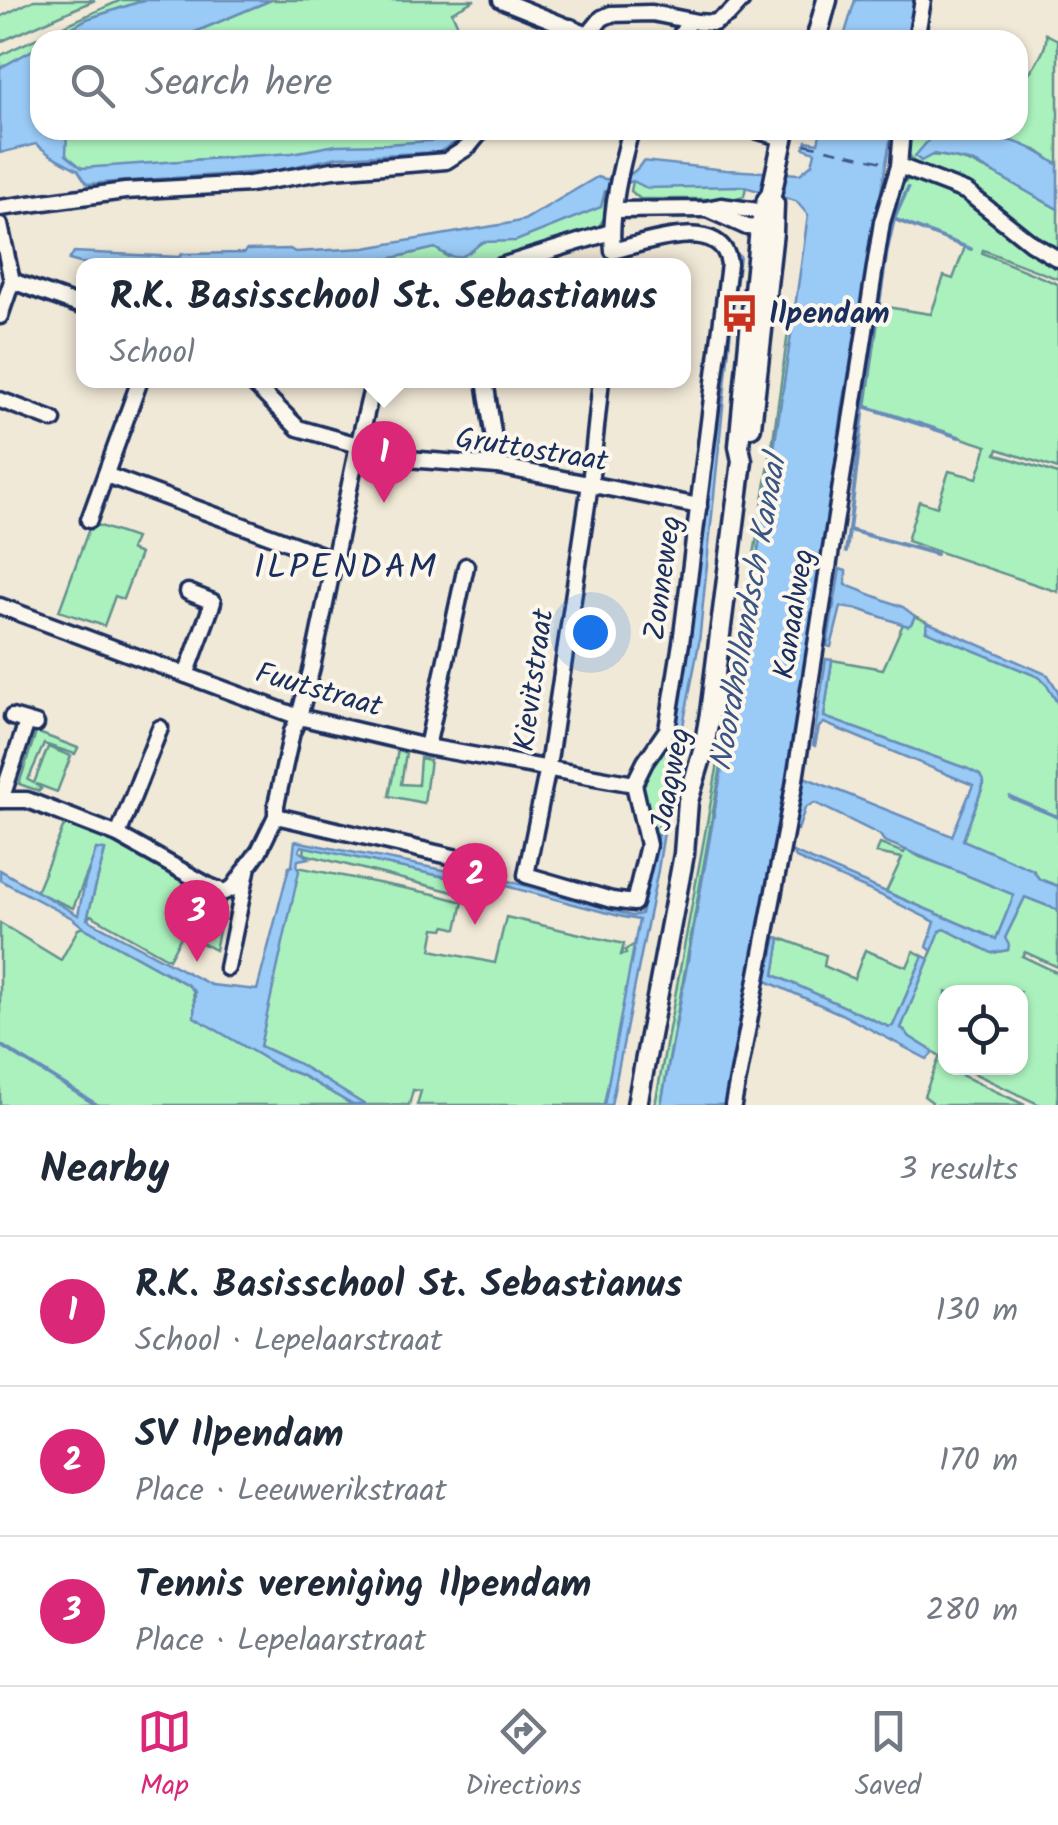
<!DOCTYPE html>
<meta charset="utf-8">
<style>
:root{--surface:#fff;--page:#f2f2f3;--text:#1f2937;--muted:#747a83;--line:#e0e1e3;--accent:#db2777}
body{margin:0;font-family:Kalam,sans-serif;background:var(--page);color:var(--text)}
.controls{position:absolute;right:30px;bottom:30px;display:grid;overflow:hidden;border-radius:20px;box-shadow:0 2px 8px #0004}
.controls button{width:90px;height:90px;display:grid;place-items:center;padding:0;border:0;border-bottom:2px solid var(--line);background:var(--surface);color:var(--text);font:50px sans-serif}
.you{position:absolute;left:590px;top:632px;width:35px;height:35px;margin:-25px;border:8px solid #fff;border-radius:50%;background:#1a73e8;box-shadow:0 0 0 15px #1a73e833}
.badge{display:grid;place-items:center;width:65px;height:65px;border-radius:50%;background:var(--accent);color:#fff;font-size:32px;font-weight:700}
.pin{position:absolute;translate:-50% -82px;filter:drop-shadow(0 2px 5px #0008)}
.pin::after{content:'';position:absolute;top:52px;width:35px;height:30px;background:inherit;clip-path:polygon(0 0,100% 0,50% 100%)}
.popup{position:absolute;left:76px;top:258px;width:615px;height:130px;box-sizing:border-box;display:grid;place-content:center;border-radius:20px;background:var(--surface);filter:drop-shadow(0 2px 8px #0005);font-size:32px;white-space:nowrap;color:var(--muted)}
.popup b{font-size:38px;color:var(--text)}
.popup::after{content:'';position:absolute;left:50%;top:100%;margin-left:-20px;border:20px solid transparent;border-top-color:var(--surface)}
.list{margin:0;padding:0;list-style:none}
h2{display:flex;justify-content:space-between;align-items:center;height:130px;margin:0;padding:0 40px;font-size:42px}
h2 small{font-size:32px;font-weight:400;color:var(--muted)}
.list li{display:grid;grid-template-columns:65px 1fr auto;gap:30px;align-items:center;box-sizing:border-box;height:150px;padding:0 40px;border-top:2px solid var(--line)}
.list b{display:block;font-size:38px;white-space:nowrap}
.list p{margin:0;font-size:32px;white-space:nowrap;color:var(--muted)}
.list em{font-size:32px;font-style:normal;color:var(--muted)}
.icon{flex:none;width:55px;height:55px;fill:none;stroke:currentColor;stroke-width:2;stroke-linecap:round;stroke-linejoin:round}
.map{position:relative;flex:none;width:1058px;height:1105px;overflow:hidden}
.search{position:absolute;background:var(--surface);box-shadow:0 2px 8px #0004;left:30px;right:30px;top:30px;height:110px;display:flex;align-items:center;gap:25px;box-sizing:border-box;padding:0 35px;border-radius:30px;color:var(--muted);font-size:38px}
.sheet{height:580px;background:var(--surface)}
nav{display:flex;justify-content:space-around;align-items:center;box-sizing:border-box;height:140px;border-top:2px solid var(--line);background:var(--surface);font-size:28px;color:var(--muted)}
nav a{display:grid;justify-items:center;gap:5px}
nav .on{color:var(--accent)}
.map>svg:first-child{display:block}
.green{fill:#abf1bd;stroke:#63908e;stroke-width:2.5}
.water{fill:#9acaf6;stroke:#678cb9;stroke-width:2.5}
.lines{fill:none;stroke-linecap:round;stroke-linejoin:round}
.stream{stroke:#678cb9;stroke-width:4}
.ferry{stroke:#3b5684;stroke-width:2.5;stroke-dasharray:12 10;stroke-linecap:butt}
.minor-casing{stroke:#1b2f5e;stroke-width:21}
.major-casing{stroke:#1b2f5e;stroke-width:25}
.minor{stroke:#fbf7ec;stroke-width:14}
.major{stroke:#fbf7ec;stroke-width:18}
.labels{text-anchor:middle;stroke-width:8;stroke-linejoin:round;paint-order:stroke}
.poi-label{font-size:30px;font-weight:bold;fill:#1b2f5e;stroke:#fbf7ec;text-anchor:start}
.street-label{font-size:30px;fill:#1b2f5e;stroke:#fbf7ec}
.water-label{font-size:32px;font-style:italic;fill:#3b5684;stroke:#fbf7ec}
.quarter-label{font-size:35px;letter-spacing:2.5px;fill:#1b2f5e;stroke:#fbf7ec}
</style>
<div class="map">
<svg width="1058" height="1105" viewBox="0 0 1058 1105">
<rect width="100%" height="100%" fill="#f1e9d7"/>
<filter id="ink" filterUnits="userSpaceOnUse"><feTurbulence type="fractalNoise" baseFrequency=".01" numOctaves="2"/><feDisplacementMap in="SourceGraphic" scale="20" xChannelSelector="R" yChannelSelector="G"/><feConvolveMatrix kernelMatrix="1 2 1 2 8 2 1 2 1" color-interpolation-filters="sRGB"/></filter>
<g filter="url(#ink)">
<!-- green -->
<g class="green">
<polygon points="34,0 95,0 0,42 0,17"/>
<polygon points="121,0 145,0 87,19 50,40 40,40 40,46 0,68 0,56 15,48"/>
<polygon points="271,0 475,0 452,12 464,40 176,40"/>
<path d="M1046,34L1058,40V165L1036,150L1000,139L992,130H1018V70L1028,74C1037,64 1048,47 1046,34Z"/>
<polygon points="64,130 459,130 448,146 216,158 83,170 62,155"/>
<path d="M909,130H930L928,141L916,156C970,149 1013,186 1058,209V279L983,250L982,253L1058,284V469L998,449L996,454L1058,474V592L907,541L919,501L937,507L949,471L977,478L987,446L866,407L880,306L931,314L944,276L953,279L965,247L890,218C895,203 897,184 912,177L915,164L908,153Z"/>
<polygon points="633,181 741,186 746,187 744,196 732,199 640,199 631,191"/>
<polygon points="605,191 605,217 596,231 481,265 387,266 388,259 435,248 448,257"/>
<polygon points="789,325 793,326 751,598 661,1105 655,1105 732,687 773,440"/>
<polygon points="91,523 135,538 130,550 140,554 123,599 115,596 104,626 59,611"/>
<polygon points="915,616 927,622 926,631 1039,677 1047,685 1058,704 1058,886 1039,879 1033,870 962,841 984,784 968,769 824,717 832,660 883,669 903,624 911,624"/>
<polygon points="36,732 78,748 75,754 44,744 28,780 34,783 48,747 71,756 57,792 36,784 41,789 39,791 19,784"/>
<path d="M672,735L656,846C652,824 636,799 645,776C652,761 664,749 672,735Z"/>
<polygon points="398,750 406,753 401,784 418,785 420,758 430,760 424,803 389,796"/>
<polygon points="66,821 101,836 200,891 225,902 215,950 183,933 169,959 91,915 87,919 105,851 97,849 73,908 36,892"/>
<polygon points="880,844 904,853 906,849 920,857 973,876 1015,895 996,939 886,892 902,858 876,853"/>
<polygon points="305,846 464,881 465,895 308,855 304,853"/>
<polygon points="297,867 434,894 463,902 457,929 446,926 444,929 435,928 431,950 495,963 506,917 624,944 621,955 626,954 625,950 637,943 604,1105 417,1105 421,1091 413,1090 409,1105 365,1105 297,1063 260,1046"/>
<polygon points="1025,897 1058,910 1058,967 1025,952 1022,956 1058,973 1058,1105 1040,1105 963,1068 1020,1068 1020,992 946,992 946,1068 1025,1105 931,1105 932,1102 924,1096 940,1056 910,1037 901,1028 940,930 945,929 992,953 1008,950 1005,938"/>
<polygon points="0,923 61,960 78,929 83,927 193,988 195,1017 278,1066 301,1075 353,1105 0,1105"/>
<polygon points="780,938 826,955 824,966 854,979 865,950 907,967 914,951 923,956 893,1026 889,1027 774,975"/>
</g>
<!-- water -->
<g class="water">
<polygon points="145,0 271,0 176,40 50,40 87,19"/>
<polygon points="855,0 916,0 908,40 843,40"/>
<polygon points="40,46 40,130 67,130 66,155 82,168 292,153 336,145 387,144 443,140 457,130 468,130 458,141 439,152 338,157 274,171 87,184 78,170 49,154 36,144 0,153 0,68"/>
<path d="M821,130H892L843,405L803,696L790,773L804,777L952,836L973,785L824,723L819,727L815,746L813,745L826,659L832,660L824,717L968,769L980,775L984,783L963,840L1033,870L1039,879L1058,886V910L1025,897L1005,938L1009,945L1008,950L992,953L945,929L940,931L932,951L927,947L935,922L878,894L796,858L793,852L996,939L1014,895L884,841L880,835L815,803L805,808L798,830L793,828L802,784L789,782L725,1105H661C717,810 767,513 808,215L796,201L741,186L647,188L633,181L605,191L601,207L516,241L482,242C462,259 458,263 435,248L388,259L342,263L115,266L80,263L69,260L74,252L179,257L182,254L244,253L246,250L290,249L295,252L365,248L511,223L524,220L597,177C615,183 633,178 643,161L726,170L800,174L812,164L815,152L804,148L806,141L818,143Z"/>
<path d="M930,130H992L1000,139C1022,141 1040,153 1058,165V209L974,162L934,154L921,161L915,156L928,141Z"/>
<polygon points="736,255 740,256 733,308 699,643 671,788 658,870 611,1105 604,1105 639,920 623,917 468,876 464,881 301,846 299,851 309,858 298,860 297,867 299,871 260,1046 297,1063 365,1105 353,1105 301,1075 278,1066 194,1017 195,992 188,985 83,927 72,918 0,880 0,870 78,915 85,882 96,849 105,850 87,919 211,985 257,990 289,867 292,866 295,841 459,873 466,869 632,916 641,914 656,846 697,578"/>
<polygon points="840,569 846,571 846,585 903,607 915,616 911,624 908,626 861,610 841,607 831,647 827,646"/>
<polygon points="927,622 1048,675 1058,691 1058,704 1047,685 1039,677 926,631"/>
<polygon points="776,937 780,938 774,975 889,1027 893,1026 923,956 929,959 901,1028 910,1037 934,1052 927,1059 841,1014 766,981"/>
</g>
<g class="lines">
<!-- stream -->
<g class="stream">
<polyline points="908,188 894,219 971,249"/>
<polyline points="894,219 887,250 864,406 959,437"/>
<polyline points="849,530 864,406"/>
<polyline points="846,552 849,530 936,554"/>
<polyline points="1010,797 1058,817"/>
<polyline points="0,1045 97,1105"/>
</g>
<!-- ferry -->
<polyline class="ferry" points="805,144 887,163"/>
<defs>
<g id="minor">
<polyline points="501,0 588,35"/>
<polyline points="553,40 571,27"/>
<polyline points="584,40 602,18 611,14 652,13 697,22 714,23 729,14 742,0"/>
<polyline points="678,40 689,21"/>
<polyline points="916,40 923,0"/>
<polyline points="755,130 783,138"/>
<polyline points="899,166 967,192 1031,243 1058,259"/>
<polyline points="0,208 125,191 250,184 333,170 446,161 468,147 482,130"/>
<polyline points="707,209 747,227 760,228 764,223"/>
<polyline points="615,210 706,209 721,206 773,213"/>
<polyline points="0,225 12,281 0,316"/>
<polyline points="501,266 611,232"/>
<polyline points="12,281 84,307"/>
<polyline points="250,380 298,428 358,445"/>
<polyline points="485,380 498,466"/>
<path d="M601,380L590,484L548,767L526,875L612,900L634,903L648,845L634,784L645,762L667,730L681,643L729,264C723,214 643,243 613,251C609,215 621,165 631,130"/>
<polyline points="0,400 53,420"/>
<polyline points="356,455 498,466 699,506"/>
<polyline points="106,475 333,559"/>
<polyline points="89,520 140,380"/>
<polyline points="0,606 299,717 427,747 634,784"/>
<polyline points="186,675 213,602 188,592"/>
<polyline points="12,717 36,724"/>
<polyline points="427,747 466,566"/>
<polyline points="0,800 27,800 118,835 209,886 224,892 233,888 245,871"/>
<polyline points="1,800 27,722"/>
<polyline points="276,816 462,859"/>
<polyline points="118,835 160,728"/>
<polyline points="227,968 248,866 259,851 276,816 276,805 292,732 299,717 312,667 356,455 374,380"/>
<polyline points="733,1105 794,786 882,222 899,166 902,130"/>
</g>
<g id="major">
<polyline points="816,40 827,0"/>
<polyline points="751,427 773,232 774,204"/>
<polyline points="637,1105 684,854 688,801 704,748 710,713 742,461 739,446 760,228 767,200 771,195 785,130"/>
</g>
</defs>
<!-- minor casing -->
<use href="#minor" class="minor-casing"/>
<!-- major casing -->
<use href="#major" class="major-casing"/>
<!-- minor -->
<use href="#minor" class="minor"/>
<!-- major -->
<use href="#major" class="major"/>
</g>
</g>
<!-- icons -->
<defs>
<symbol id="bus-bare" viewBox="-9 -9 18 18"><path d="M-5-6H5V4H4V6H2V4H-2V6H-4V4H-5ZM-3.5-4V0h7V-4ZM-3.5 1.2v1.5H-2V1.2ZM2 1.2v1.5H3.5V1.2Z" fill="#c8321e" stroke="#fbf7ec" stroke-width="2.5" paint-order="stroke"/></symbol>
</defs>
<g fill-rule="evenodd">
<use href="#bus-bare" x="712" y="286" width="55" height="55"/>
</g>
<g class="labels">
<!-- poi labels -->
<g class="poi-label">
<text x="769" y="323">Ilpendam</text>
</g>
<!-- street labels -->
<g class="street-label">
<text transform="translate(532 449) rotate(9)" y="10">Gruttostraat</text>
<text transform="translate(662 578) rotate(-82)" y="10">Zonneweg</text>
<text transform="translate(793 614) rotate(-81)" y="10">Kanaalweg</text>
<text transform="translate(533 680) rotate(-82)" y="10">Kievitstraat</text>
<text transform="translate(319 689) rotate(16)" y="10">Fuutstraat</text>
<text transform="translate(670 779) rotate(-79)" y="10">Jaagweg</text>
</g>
<!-- water labels -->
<g class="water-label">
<text transform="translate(747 613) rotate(-80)" y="11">Noordhollandsch Kanaal</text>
</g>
<!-- quarter labels -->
<g class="quarter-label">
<text x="346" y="578">ILPENDAM</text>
</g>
</g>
</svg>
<div class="controls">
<button><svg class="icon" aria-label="locate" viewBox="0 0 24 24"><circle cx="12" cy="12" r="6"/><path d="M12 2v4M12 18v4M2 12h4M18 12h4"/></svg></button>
</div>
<div class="you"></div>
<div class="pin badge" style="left:384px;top:503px">1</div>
<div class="popup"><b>R.K. Basisschool St. Sebastianus</b>School</div>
<div class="pin badge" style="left:475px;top:925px">2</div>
<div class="pin badge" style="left:197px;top:962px">3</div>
<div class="search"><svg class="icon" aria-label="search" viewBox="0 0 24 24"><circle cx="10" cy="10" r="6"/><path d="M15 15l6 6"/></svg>Search here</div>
</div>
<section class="sheet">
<h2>Nearby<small>3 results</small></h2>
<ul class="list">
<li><span class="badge">1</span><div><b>R.K. Basisschool St. Sebastianus</b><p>School · Lepelaarstraat</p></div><em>130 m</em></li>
<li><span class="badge">2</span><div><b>SV Ilpendam</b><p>Place · Leeuwerikstraat</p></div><em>170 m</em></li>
<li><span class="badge">3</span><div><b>Tennis vereniging Ilpendam</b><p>Place · Lepelaarstraat</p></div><em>280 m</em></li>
</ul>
</section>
<nav>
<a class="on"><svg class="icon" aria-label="map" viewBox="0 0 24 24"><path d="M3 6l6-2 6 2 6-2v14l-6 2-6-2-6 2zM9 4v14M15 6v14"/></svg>Map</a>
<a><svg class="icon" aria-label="directions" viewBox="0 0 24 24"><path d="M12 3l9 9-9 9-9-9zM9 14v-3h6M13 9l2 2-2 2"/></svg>Directions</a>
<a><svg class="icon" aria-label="saved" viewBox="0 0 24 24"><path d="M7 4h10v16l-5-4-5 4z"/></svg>Saved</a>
</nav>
